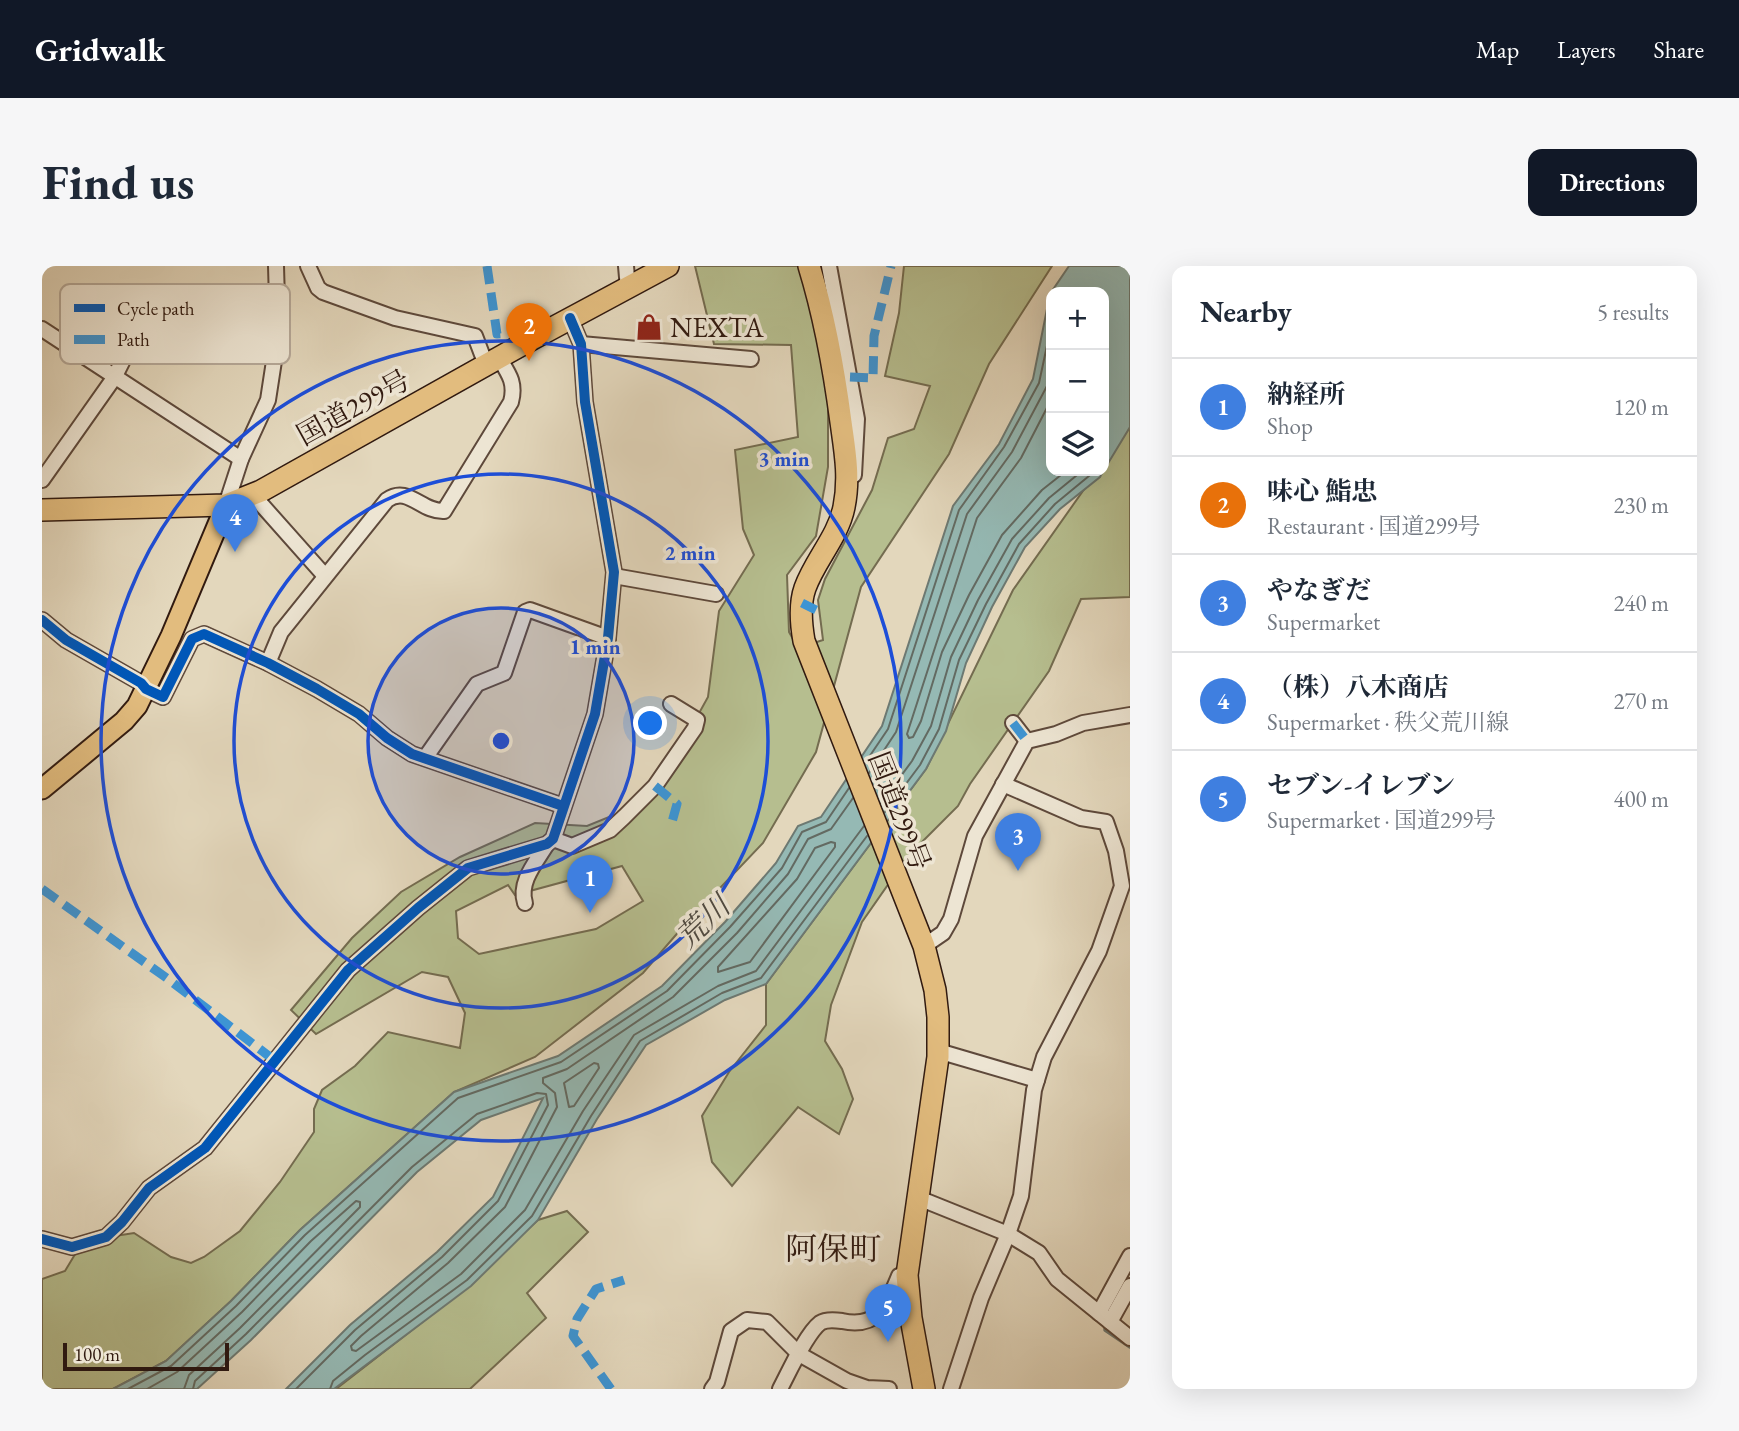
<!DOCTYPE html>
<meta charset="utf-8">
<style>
:root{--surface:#fff;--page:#f6f6f7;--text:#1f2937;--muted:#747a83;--line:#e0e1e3;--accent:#111827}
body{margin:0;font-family:"EB Garamond","Noto Serif JP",serif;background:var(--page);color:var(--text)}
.controls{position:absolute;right:21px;top:21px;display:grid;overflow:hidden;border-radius:14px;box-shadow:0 7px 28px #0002}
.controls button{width:63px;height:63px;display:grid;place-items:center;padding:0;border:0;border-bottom:2px solid var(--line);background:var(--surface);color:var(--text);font:35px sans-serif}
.scale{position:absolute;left:21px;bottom:18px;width:166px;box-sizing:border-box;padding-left:7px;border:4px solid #311a10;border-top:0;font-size:19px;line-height:24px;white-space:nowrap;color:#311a10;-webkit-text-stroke:5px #ede5d3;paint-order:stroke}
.you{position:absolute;left:609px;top:458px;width:24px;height:24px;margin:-18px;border:5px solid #fff;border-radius:50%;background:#1a73e8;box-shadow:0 0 0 10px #1a73e833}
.badge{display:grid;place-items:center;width:46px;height:46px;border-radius:50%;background:var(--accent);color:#fff;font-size:23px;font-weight:700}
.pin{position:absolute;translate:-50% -58px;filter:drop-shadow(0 2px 4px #0008)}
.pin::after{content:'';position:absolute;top:37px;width:24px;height:21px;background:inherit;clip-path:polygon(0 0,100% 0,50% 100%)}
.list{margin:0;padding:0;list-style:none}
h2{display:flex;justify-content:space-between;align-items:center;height:91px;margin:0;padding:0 28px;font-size:30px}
h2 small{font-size:23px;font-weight:400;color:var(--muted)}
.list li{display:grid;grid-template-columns:46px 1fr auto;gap:21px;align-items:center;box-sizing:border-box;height:98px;padding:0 28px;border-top:2px solid var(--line)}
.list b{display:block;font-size:26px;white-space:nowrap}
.list p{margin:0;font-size:23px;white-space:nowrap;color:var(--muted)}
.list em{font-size:23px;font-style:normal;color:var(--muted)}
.icon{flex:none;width:38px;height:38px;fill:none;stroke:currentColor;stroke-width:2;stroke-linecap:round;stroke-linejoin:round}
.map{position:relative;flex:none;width:1088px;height:1123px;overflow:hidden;border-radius:14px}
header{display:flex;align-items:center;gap:42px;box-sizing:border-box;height:98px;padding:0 35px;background:var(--accent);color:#fff}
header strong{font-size:33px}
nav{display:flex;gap:38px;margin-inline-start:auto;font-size:24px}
.intro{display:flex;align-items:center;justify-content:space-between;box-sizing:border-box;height:168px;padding:0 42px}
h1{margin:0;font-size:49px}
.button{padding:18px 32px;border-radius:14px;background:var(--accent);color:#fff;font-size:24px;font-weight:700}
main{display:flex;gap:42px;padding:0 42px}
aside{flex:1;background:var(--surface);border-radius:14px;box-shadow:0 7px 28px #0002}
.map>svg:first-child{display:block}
.green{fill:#b6be8f;stroke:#746c50;stroke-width:2;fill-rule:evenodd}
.water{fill:#95b9b4;stroke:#6d7972;stroke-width:2}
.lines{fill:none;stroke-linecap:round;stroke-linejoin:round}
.shore{stroke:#636a62;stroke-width:2}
.stream{stroke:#6d7972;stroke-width:3.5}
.minor-casing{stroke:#5e493b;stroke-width:18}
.major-casing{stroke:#311a10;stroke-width:23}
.highway-casing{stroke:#311a10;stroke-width:24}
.minor{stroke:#ede5d3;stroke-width:14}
.major{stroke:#e2bc7e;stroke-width:19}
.highway{stroke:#e2bc7e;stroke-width:21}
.quiet{stroke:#3d94d3;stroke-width:9;stroke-dasharray:18 9;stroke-linecap:butt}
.cycleway-casing{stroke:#ede5d3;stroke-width:15}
.cycleway{stroke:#0057b8;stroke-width:10}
.ring{fill:none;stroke:#1d4ed8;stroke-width:3.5}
.labels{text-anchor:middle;stroke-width:7;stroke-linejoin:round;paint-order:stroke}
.poi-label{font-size:28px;fill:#311a10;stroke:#ede5d3;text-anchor:start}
.street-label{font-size:28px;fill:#311a10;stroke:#ede5d3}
.water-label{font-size:30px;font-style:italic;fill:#4f4a41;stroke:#ede5d3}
.quarter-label{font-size:32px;fill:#311a10;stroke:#ede5d3}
.key{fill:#ede5d3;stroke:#b5a898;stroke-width:2}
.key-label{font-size:19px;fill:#311a10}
.centre{fill:#1d4ed8;stroke:#ede5d3;stroke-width:3.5}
.ring-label{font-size:21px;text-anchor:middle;font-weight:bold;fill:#1d4ed8;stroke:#ede5d3;stroke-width:7;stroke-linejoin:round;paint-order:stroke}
</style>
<header>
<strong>Gridwalk</strong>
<nav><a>Map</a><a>Layers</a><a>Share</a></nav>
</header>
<div class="intro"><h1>Find us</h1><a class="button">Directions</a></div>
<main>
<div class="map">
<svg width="1088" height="1123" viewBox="0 0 1088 1123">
<rect width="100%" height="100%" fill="#e3d7bc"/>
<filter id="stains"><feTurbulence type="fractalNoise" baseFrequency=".00286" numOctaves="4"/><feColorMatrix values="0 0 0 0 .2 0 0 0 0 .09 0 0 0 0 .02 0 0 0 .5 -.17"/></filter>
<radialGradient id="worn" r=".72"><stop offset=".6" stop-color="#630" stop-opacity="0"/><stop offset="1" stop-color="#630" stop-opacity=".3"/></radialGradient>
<!-- green -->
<g class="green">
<path d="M653,0H777L786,129V201L774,270L745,309L747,366L756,382L781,374L776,334L783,313L830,224L846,172L872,163L888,120L843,110L857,47L862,0H1010L947,98L907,188L819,321L774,486L721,577L639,663L601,707L493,791L412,826L258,964L189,1035L124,1095L71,1123H0V1013L23,1005L35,985L73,970L92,967L129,991L149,997L162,991L198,965L238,916L272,866V843L280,824L313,800L346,766L418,782L423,747L406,711L380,706L274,768L249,744L310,672L359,626L418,591L493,557L545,560L609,534L666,431L677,345L712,289L701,263L693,184L756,171L749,79L672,78ZM580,600L601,635L554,663L437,688L416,672L414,645L466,619L473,629Z"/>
<polygon points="1088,157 1088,331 1039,333 1007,405 928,518 916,540 866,590 820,656 789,739 783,775 800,803 811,833 797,868 756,841 690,920 670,896 660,850 687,806 724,759 724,718 884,503 971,324 1055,205 1062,205 1062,194"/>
<polygon points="525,945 546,966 485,1027 504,1052 428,1123 294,1123 401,1040 496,954"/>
</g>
<!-- water -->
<polygon class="water" points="1027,0 1088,0 1088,161 1062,204 1062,26 1009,26 1009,205 1061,205 1058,211 1018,243 983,281 950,341 924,397 904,465 884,503 724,718 683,734 604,779 555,853 496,954 429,1020 292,1123 244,1123 308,1059 395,986 451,931 501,832 439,854 375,906 209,1074 155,1123 71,1123 124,1095 189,1035 258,964 412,826 516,790 620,720 683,656 734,597 756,560 779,551 840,460 911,240 957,178 991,113 1008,28"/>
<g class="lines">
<!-- shore -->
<g class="shore">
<polyline points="1009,134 979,192 935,252 865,468 867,472 871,471 879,455 900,386 927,329 960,269 1000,224 1024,205"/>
<polyline points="823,497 846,463 917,244 962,181 997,117 1009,61"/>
<polyline points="827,507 854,466 925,248 970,186 1005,120 1009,102"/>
<polyline points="811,532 789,563 766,573 746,608 695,667 631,731 525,803 501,812 501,817 513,827 515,841 463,941 406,997 319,1070 309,1080 310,1084 314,1085 419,1008 483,944 541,845 592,769 676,720 714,705 822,560"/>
<polyline points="839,537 870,495 889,460 909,391 936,334 970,273 1007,232 1040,205"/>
<polyline points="843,546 878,499 897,463 917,394 944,338 977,278 1013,238 1053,205"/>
<polygon points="789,576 793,577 793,581 708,696 676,706 676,701 755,613 773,582"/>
<polygon points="552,797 556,798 557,802 532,840 527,841 522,817"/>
<polyline points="86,1123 129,1100 194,1040 263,969 416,832 519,796 625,725 688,661 740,602 760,566 784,556 807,522"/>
<polyline points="105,1123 135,1106 200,1046 269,975 314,935 318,936 318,941 198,1062 147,1109 142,1123"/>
<polyline points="151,1123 153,1115 204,1068 370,901 435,848 495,827 504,828 506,839 456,935 400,991 313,1064 254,1123"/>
<polyline points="288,1123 291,1115 323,1089 425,1014 490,950 549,850 598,775 680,727 719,712 825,570"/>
</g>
<!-- stream -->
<polyline class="stream" points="1064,1057 1063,1064 1088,1081"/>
<defs>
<g id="minor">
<polyline points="266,0 276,22 281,26 353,52 433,70 444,99"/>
<polyline points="584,0 586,23"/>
<polyline points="787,0 815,153 812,209"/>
<polyline points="0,63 199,193"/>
<polyline points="539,78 709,93"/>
<polyline points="0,214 72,112 99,58"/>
<polyline points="211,229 283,310"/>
<polyline points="184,239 199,193 226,134 236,69 234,0"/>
<polyline points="572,310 674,328"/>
<polyline points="0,354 24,374 99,417 104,423 121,431 150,373 162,368 226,397 275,423 317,448 345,472 370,488 521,540"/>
<path d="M226,397L239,366L345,234C366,219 379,246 402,245L469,136C474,117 467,108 457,92"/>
<polyline points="971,457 985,475"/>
<polyline points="383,492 435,418 462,407 483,346 488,344 566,372"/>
<polyline points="511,573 530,580 568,564 582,551 613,520 653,462 655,454 629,438"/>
<path d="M483,637C476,616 495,595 505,578"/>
<polyline points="882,680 901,667 909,653 933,570 985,475 1014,468 1041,457 1088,449"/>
<polyline points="896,785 995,814"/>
<polyline points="874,931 966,968 997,987 1015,1013 1088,1072"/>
<polyline points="0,973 30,981 64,971 80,956 107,922 163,882 306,704 376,642 426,602 505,578 511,573 553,448 566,372 572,306 543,136 539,78 528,52"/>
<polyline points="1057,1047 1088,990"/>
<polyline points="1068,1056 1088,1020"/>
<polyline points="670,1123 675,1116 689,1065 705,1054 725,1056 757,1088 805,1115 825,1122 847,1123"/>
<path d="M738,1123C747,1106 764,1068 778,1057C784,1053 793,1054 800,1055C836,1063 845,1039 857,1010L865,1009"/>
<polyline points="909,1123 939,1032 966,968 979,930 992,824 1002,791 1057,685 1080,620 1074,585 1064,556 1039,552 961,518"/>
</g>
<polyline id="major" points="0,523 82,455 95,440 129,370 184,239"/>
<g id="highway">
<path d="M767,0C783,52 792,103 799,156C803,185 808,211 802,241C796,271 773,294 763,322C757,339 759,358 762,375L882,680L893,724L896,751V791L865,1009L869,1052L882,1123"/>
<polyline points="0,244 184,239 219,225 492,72 626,0"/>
</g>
</defs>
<!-- minor casing -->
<use href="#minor" class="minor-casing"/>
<!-- major casing -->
<use href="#major" class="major-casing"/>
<!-- highway casing -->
<use href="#highway" class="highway-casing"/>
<!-- minor -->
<use href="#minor" class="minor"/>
<!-- major -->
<use href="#major" class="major"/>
<!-- highway -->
<use href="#highway" class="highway"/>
<!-- quiet -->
<g class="quiet">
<polyline points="445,0 455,68 483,66 492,72"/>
<polyline points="808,111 831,112 832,70 849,0"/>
<polyline points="760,337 774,344"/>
<polyline points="971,457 985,475"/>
<polyline points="613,520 635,538 630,556"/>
<polyline points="0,623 126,713 232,794"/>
<polyline points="569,1123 531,1070 535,1053 554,1023 582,1014"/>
</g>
<defs>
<g id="cycleway">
<polyline points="0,354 24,374 99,417 104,423 121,431 150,373 162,368 226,397 275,423 317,448 345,472 370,488 521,540"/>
<polyline points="0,973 30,981 64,971 80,956 107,922 163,882 306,704 376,642 426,602 505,578 511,573 553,448 566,372 572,306 543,136 539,78 528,52"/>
</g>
</defs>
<!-- cycleway casing -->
<use href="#cycleway" class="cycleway-casing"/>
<!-- cycleway -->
<use href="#cycleway" class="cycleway"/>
</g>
<!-- distance rings -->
<circle cx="459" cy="475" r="133" fill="#1d4ed8" fill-opacity=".12"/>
<g class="ring">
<circle cx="459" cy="475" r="133"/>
<circle cx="459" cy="475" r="267"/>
<circle cx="459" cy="475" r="400"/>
</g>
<!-- icons -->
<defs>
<symbol id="shop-bare" viewBox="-9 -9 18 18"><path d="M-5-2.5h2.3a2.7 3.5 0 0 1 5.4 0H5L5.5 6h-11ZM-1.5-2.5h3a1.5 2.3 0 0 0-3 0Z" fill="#8f2418" stroke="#ede5d3" stroke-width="2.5" paint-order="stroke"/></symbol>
</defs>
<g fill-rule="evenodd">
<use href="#shop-bare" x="588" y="42" width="38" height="38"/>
</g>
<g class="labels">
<!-- poi labels -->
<g class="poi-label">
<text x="628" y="71">NEXTA</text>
</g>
<!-- street labels -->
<g class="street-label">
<text transform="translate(311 141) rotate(-29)" y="10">国道299号</text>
<text transform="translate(858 545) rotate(69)" y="10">国道299号</text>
</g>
<!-- water labels -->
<g class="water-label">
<text transform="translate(661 656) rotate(-43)" y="10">荒川</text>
</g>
<!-- quarter labels -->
<g class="quarter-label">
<text x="791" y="994">阿保町</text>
</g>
</g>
<!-- legend -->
<rect x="18" y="18" width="230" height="80" rx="10" class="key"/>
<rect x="32" y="38" width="31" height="8" fill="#0057b8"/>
<rect x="32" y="69" width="31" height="9" fill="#3d94d3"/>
<g class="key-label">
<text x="75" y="49">Cycle path</text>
<text x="75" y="80">Path</text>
</g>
<circle cx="459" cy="475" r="10" class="centre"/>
<g class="ring-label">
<text x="742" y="200">3 min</text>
<text x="648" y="294">2 min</text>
<text x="553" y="388">1 min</text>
</g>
<rect width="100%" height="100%" filter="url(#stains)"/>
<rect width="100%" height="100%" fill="url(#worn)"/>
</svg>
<div class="controls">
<button>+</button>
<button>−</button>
<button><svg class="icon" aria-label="layers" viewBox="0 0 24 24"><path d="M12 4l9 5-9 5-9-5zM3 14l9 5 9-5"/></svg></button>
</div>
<div class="scale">100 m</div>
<div class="you"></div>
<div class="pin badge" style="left:548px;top:647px;background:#3f7fe0">1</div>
<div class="pin badge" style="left:487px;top:95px;background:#e8710a">2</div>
<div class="pin badge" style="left:976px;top:605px;background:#3f7fe0">3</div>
<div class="pin badge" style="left:193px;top:286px;background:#3f7fe0">4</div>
<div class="pin badge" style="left:846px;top:1076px;background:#3f7fe0">5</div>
</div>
<aside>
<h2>Nearby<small>5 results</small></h2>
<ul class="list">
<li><span class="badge" style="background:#3f7fe0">1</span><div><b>納経所</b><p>Shop</p></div><em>120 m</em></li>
<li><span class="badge" style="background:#e8710a">2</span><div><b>味心 鮨忠</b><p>Restaurant · 国道299号</p></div><em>230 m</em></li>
<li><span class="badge" style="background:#3f7fe0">3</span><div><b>やなぎだ</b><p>Supermarket</p></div><em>240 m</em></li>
<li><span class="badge" style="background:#3f7fe0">4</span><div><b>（株）八木商店</b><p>Supermarket · 秩父荒川線</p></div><em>270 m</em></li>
<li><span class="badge" style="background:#3f7fe0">5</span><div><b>セブン-イレブン</b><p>Supermarket · 国道299号</p></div><em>400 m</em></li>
</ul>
</aside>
</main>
